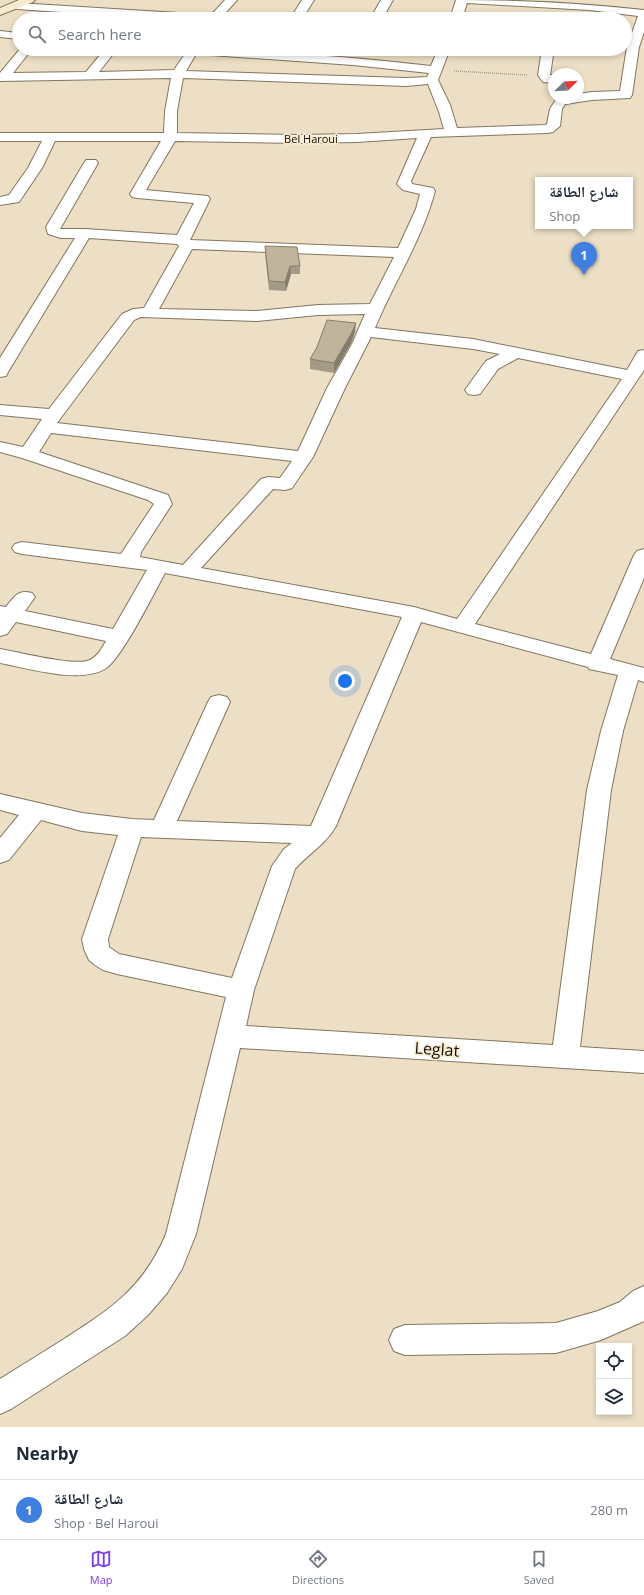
<!DOCTYPE html>
<meta charset="utf-8">
<style>
:root{--surface:#fff;--page:#f6f6f7;--text:#1f2937;--muted:#747a83;--line:#e0e1e3;--accent:#7c3aed}
body{margin:0;font-family:"Open Sans","Noto Naskh Arabic",sans-serif;background:var(--page);color:var(--text)}
.controls{position:absolute;right:12px;bottom:12px;display:grid;overflow:hidden;border-radius:0px;box-shadow:0 2px 6px #0003}
.controls button{width:36px;height:36px;display:grid;place-items:center;padding:0;border:0;border-bottom:1px solid var(--line);background:var(--surface);color:var(--text);font:20px sans-serif}
.compass{position:absolute;left:548px;top:68px;width:36px;height:36px;border-radius:50%;background:var(--surface);box-shadow:0 2px 6px #0003;rotate:66deg}
.you{position:absolute;left:345px;top:681px;width:14px;height:14px;margin:-10px;border:3px solid #fff;border-radius:50%;background:#1a73e8;box-shadow:0 0 0 6px #1a73e833}
.badge{display:grid;place-items:center;width:26px;height:26px;border-radius:50%;background:var(--accent);color:#fff;font-size:13px;font-weight:700}
.pin{position:absolute;translate:-50% -33px;filter:drop-shadow(0 1px 2px #0008)}
.pin::after{content:'';position:absolute;top:21px;width:14px;height:12px;background:inherit;clip-path:polygon(0 0,100% 0,50% 100%)}
.popup{position:absolute;left:535px;top:177px;width:98px;height:52px;box-sizing:border-box;display:grid;place-content:center;border-radius:0px;background:var(--surface);filter:drop-shadow(0 1px 3px #0005);font-size:13px;white-space:nowrap;color:var(--muted)}
.popup b{font-size:15px;color:var(--text)}
.popup::after{content:'';position:absolute;left:50%;top:100%;margin-left:-8px;border:8px solid transparent;border-top-color:var(--surface)}
.list{margin:0;padding:0;list-style:none}
h2{display:flex;justify-content:space-between;align-items:center;height:52px;margin:0;padding:0 16px;font-size:17px}
h2 small{font-size:13px;font-weight:400;color:var(--muted)}
.list li{display:grid;grid-template-columns:26px 1fr auto;gap:12px;align-items:center;box-sizing:border-box;height:60px;padding:0 16px;border-top:1px solid var(--line)}
.list b{display:block;font-size:15px;white-space:nowrap}
.list p{margin:0;font-size:13px;white-space:nowrap;color:var(--muted)}
.list em{font-size:13px;font-style:normal;color:var(--muted)}
.icon{flex:none;width:22px;height:22px;fill:none;stroke:currentColor;stroke-width:2;stroke-linecap:round;stroke-linejoin:round}
.map{position:relative;flex:none;width:644px;height:1427px;overflow:hidden}
.search{position:absolute;background:var(--surface);box-shadow:0 2px 6px #0003;left:12px;right:12px;top:12px;height:44px;display:flex;align-items:center;gap:10px;box-sizing:border-box;padding:0 14px;border-radius:22px;color:var(--muted);font-size:15px}
.sheet{height:112px;background:var(--surface)}
nav{display:flex;justify-content:space-around;align-items:center;box-sizing:border-box;height:56px;border-top:1px solid var(--line);background:var(--surface);font-size:11px;color:var(--muted)}
nav a{display:grid;justify-items:center;gap:2px}
nav .on{color:var(--accent)}
.map>svg:first-child{display:block}
.lines{fill:none;stroke-linecap:round;stroke-linejoin:round}
.street-casing{stroke:#82765f;stroke-width:2}
.secondary-casing{stroke:#82765f;stroke-width:2}
.path{stroke:#a99f8a;stroke-width:1.5;stroke-dasharray:1 1;stroke-linecap:butt}
.street{fill:#fff;fill-rule:evenodd}
.secondary{fill:#f8eace;fill-rule:evenodd}
.wall{fill:#a59a85}
.shaded-wall{fill:#867d6c}
.building{fill:#c0b39b;stroke:#867d6c}
.labels{text-anchor:middle;stroke-width:3.5;stroke-linejoin:round;paint-order:stroke}
.far-street-label{font-size:11px;fill:#130f06;stroke:#f9ecd2}
.near-street-label{font-size:16px;fill:#130f06;stroke:#f9ecd2}
</style>
<div class="map">
<svg width="644" height="1427" viewBox="0 0 644 1427">
<rect width="100%" height="100%" fill="#ecdfc5"/>
<g class="lines">
<defs>
<g id="street">
<polygon points="225,0 237,0 220,19 162,19 17,9 11,6 17,3 211,15"/>
<polygon points="302,0 314,0 302,19 290,19"/>
<polygon points="381,0 393,0 382,19 370,19"/>
<path d="M456,0C519,0 581,3 644,10V32L639,47L632,95L630,98L592,100L565,104L562,109L560,126L553,132L548,133L431,137L411,181L412,184L433,188L435,191C422,240 394,282 375,328L473,339L627,370L638,351L644,350V370L640,376L475,624L591,654L634,555L637,551L644,549V578L610,659L644,668V682L638,680L623,731L611,790L580,1047L644,1051V1073L240,1048L196,1234L182,1269L167,1293L148,1315L125,1336L11,1409L0,1414V1379C21,1366 43,1352 64,1339C111,1309 144,1287 166,1234L226,997L117,974L103,970L95,965L89,960L84,949L82,939L118,835L82,831L41,820L9,860L0,863V838L19,815L0,810V794L82,813L132,819L154,820L208,702L211,697L219,695L227,697L230,702L177,821L311,826L402,617L165,573C154,593 121,660 105,669C79,684 28,668 0,663V649C18,652 76,667 90,660C98,656 102,648 106,641L16,622L7,634L0,636V606L6,607C14,597 18,589 32,593L35,597L25,611L113,629L147,570L22,554L15,552L12,548L15,544L22,542L121,554L154,504L148,500L22,458L0,452V442L23,447L42,419L0,415V405L49,409L122,314L133,309L144,308L179,246L177,244L89,238L8,372L6,376L0,377V358L75,238H61L48,234L46,227L84,163L86,160H96L98,163L60,229H85L177,235L194,203L137,198L132,197L130,194L161,141H55L42,168L19,202L0,205V197L9,195L28,168L42,141H0V133H164L165,111L171,78L0,81V73L20,49H32L13,73L86,72L105,49H117L99,72L174,70L185,54L164,52L162,49C252,49 342,56 431,66L438,49H450L438,80L450,105L457,128L545,125L547,124L550,109L557,98H578V94L592,92L620,91L627,47L638,16L589,10L467,3L462,19H450ZM196,54L353,65L429,73L427,77L406,78L186,71ZM183,78L406,86L428,84L439,112L444,129L357,134L299,135L177,133V111ZM417,138L397,184L403,190L420,194L416,209L398,248L190,240L210,199L208,196L146,190L175,141L299,143L357,142ZM192,249L394,257L370,304L318,305L257,311L159,309ZM365,314L352,344L327,388L298,451L57,423L134,320L141,317L257,321L318,315ZM371,337L473,349L500,354L486,361L465,390L468,394L474,395L480,394L498,369L518,358L622,379L457,619L414,607L201,568L273,489L285,490L292,488L313,457L345,388ZM51,433L292,461L280,478L268,477L261,479L183,565L140,557L141,552L172,504L168,495L39,452ZM421,622L588,667L589,669L618,675L601,731L587,790L553,1045L246,1026L254,990L295,869C308,854 326,844 336,826ZM141,837L292,843L284,849L272,866L232,978L119,954L109,947L108,939Z"/>
<polygon points="0,31 19,33 19,39 0,37"/>
<polygon points="542,49 554,49 550,75 554,75 554,83 543,82 538,75"/>
<polygon points="644,1286 644,1321 642,1322 601,1340 556,1353 405,1355 394,1351 389,1340 394,1329 405,1325 556,1323 598,1311 620,1302 633,1291"/>
</g>
<polygon id="secondary" points="19,0 35,0 33,2 0,15 0,8"/>
</defs>
<!-- street casing -->
<use href="#street" class="street-casing"/>
<!-- secondary casing -->
<use href="#secondary" class="secondary-casing"/>
<!-- path -->
<polyline class="path" points="454,71 527,75"/>
<!-- street -->
<use href="#street" class="street"/>
<!-- secondary -->
<use href="#secondary" class="secondary"/>
</g>
<!-- wall -->
<g class="wall">
<polygon points="265,246 300,266 300,274 291,274 286,291 269,290 265,254"/>
<polygon points="355,332 351,343 334,373 310,369 310,359"/>
</g>
<!-- shaded-wall -->
<g class="shaded-wall">
<polygon points="290,266 291,274 286,291 285,282"/>
<polygon points="356,323 355,332 351,343 334,373 334,363"/>
</g>
<!-- building -->
<g class="building">
<polygon points="265,246 297,247 300,266 290,266 285,282 269,281"/>
<polygon points="327,320 356,323 351,334 334,363 310,359 317,347"/>
</g>
<g class="labels">
<!-- far-street labels -->
<g class="far-street-label">
<text x="311" y="143">Bel Haroui</text>
</g>
<!-- near-street labels -->
<g class="near-street-label">
<text transform="translate(437 1049) rotate(4)" y="6">Leglat</text>
</g>
</g>
</svg>
<div class="controls">
<button><svg class="icon" aria-label="locate" viewBox="0 0 24 24"><circle cx="12" cy="12" r="6"/><path d="M12 2v4M12 18v4M2 12h4M18 12h4"/></svg></button>
<button><svg class="icon" aria-label="layers" viewBox="0 0 24 24"><path d="M12 4l9 5-9 5-9-5zM3 14l9 5 9-5"/></svg></button>
</div>
<svg class="compass" viewBox="-18 -18 36 36"><path d="M0-13l5 13h-10z" fill="#e53935"/><path d="M0 13l5-13h-10z" fill="#747a83"/></svg>
<div class="you"></div>
<div class="pin badge" style="left:584px;top:275px;background:#3f7fe0">1</div>
<div class="popup"><b>شارع الطاقة</b>Shop</div>
<div class="search"><svg class="icon" aria-label="search" viewBox="0 0 24 24"><circle cx="10" cy="10" r="6"/><path d="M15 15l6 6"/></svg>Search here</div>
</div>
<section class="sheet">
<h2>Nearby<small></small></h2>
<ul class="list">
<li><span class="badge" style="background:#3f7fe0">1</span><div><b>شارع الطاقة</b><p>Shop · Bel Haroui</p></div><em>280 m</em></li>
</ul>
</section>
<nav>
<a class="on"><svg class="icon" aria-label="map" viewBox="0 0 24 24"><path d="M3 6l6-2 6 2 6-2v14l-6 2-6-2-6 2zM9 4v14M15 6v14"/></svg>Map</a>
<a><svg class="icon" aria-label="directions" viewBox="0 0 24 24"><path d="M12 3l9 9-9 9-9-9zM9 14v-3h6M13 9l2 2-2 2"/></svg>Directions</a>
<a><svg class="icon" aria-label="saved" viewBox="0 0 24 24"><path d="M7 4h10v16l-5-4-5 4z"/></svg>Saved</a>
</nav>
